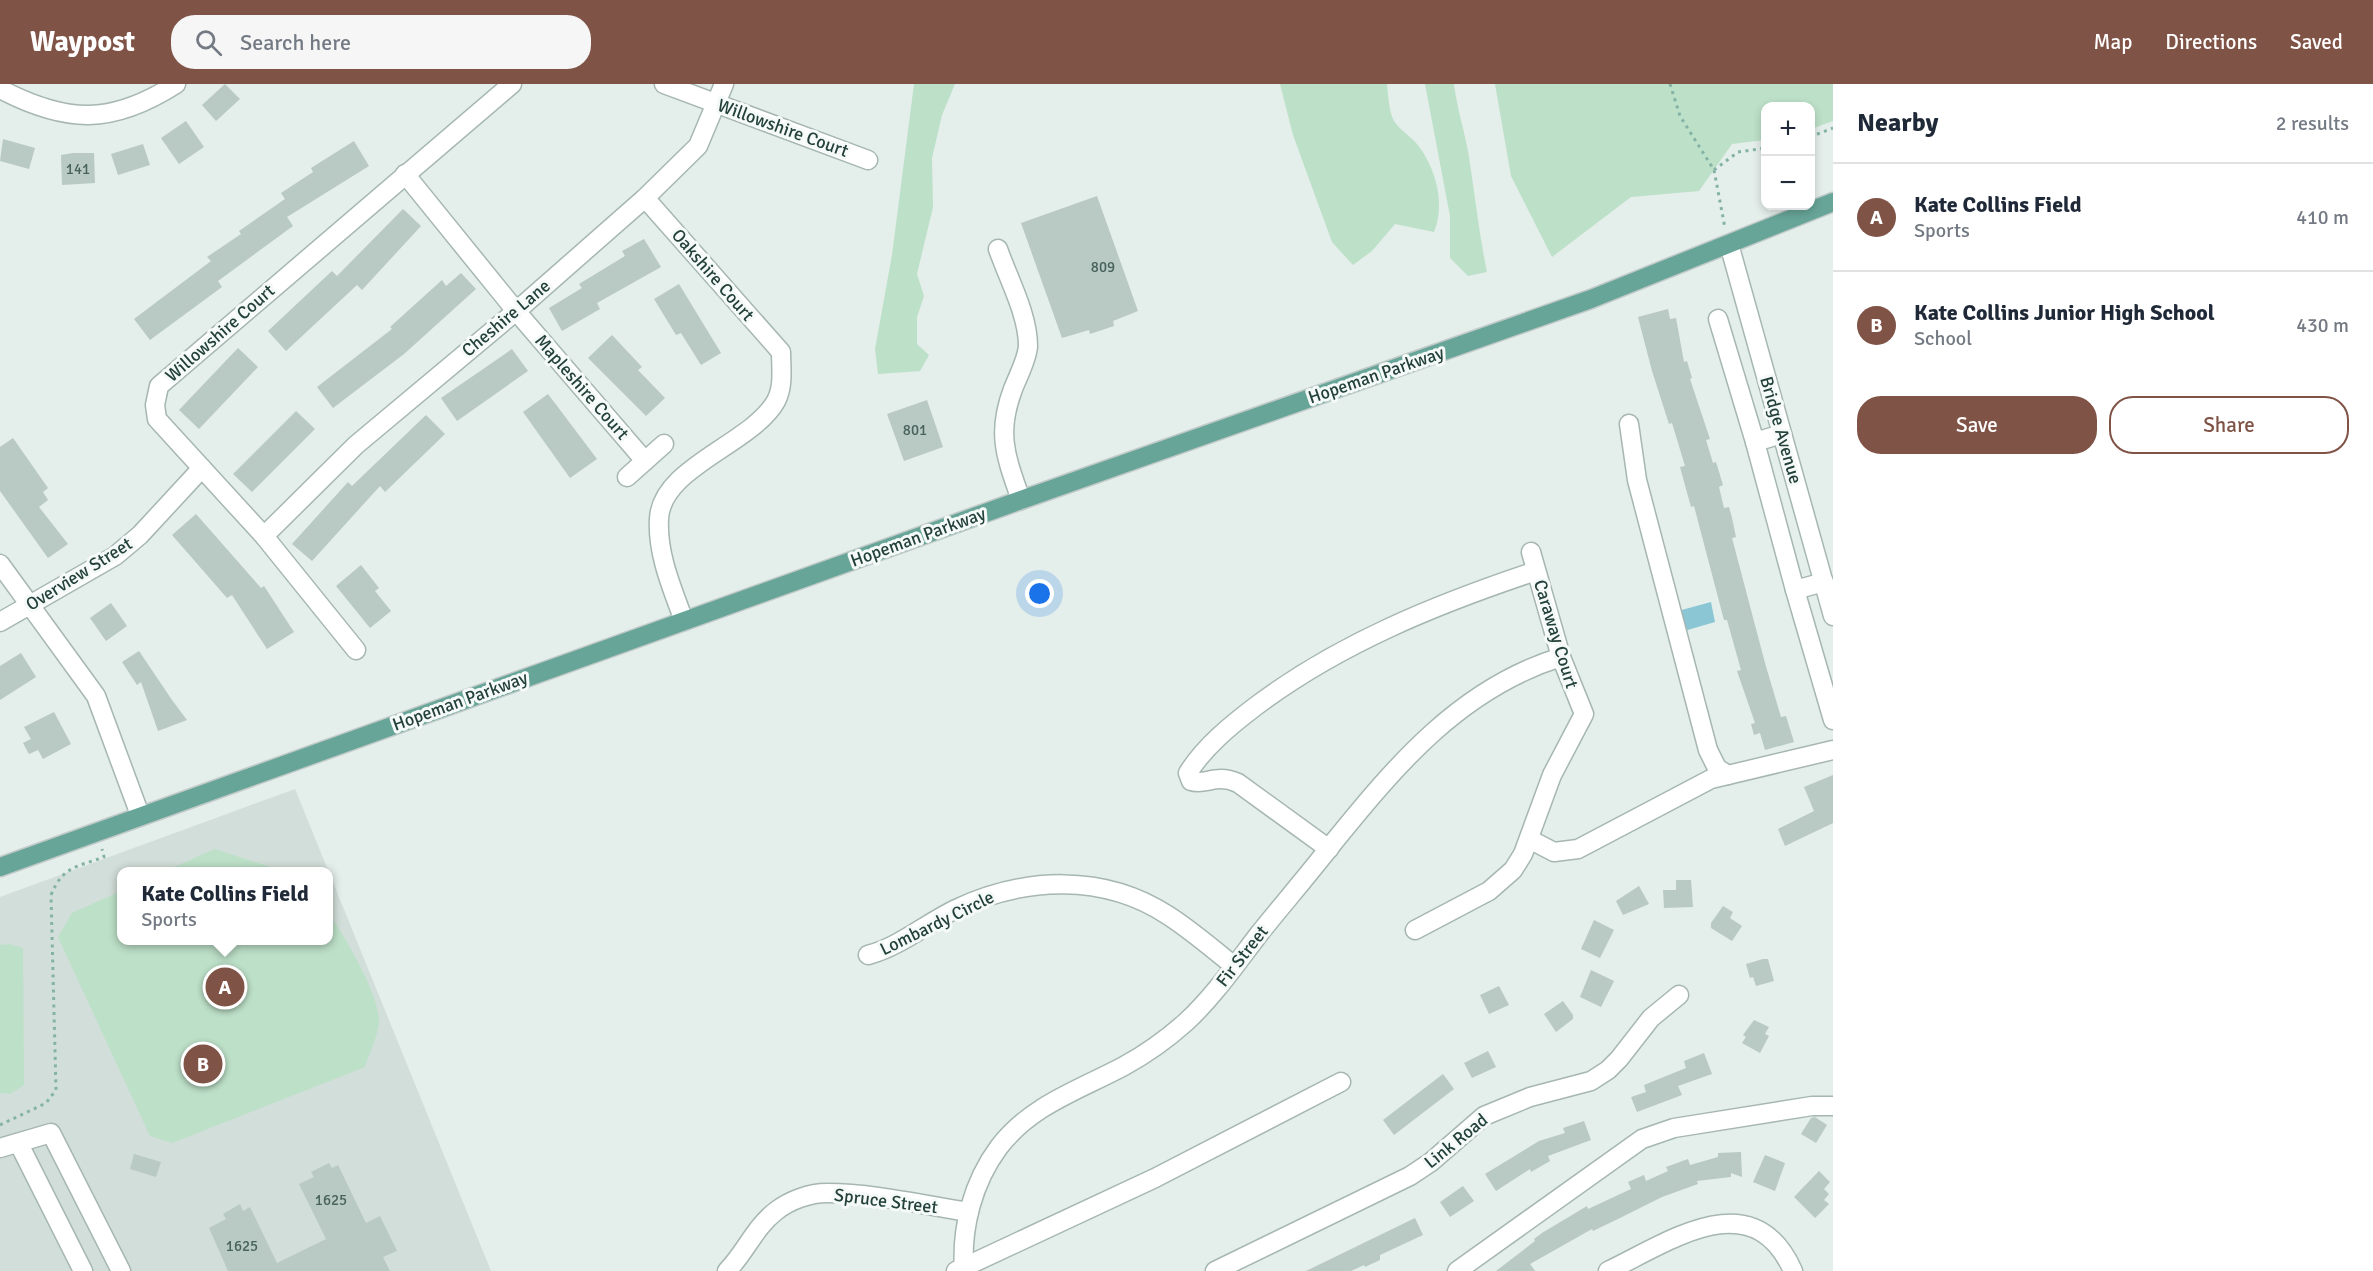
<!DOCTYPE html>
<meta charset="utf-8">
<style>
:root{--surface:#fff;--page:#f6f6f7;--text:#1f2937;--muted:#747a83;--line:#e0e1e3;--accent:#805347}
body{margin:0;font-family:Signika,sans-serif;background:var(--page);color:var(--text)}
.controls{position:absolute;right:18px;top:18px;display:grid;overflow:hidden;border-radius:12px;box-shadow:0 3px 9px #0003}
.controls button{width:54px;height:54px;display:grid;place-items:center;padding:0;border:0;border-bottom:2px solid var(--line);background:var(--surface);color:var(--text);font:30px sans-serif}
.you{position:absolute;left:1040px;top:510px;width:21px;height:21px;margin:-15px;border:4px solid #fff;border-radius:50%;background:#1a73e8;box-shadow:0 0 0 9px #1a73e833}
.badge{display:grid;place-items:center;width:39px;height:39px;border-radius:50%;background:var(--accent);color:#fff;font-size:20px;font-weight:700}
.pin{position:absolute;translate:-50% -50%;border:3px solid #fff;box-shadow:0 2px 6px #0006}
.popup{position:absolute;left:117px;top:783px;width:216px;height:78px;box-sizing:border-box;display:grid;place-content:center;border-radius:12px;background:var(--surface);filter:drop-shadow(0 2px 4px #0005);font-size:20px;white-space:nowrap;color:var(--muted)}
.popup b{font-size:22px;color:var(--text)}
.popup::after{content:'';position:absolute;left:50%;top:100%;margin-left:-12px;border:12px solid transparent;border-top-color:var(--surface)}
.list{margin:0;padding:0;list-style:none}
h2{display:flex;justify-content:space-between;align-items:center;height:78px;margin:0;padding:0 24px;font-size:26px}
h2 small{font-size:20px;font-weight:400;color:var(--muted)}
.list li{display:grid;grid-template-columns:39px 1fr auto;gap:18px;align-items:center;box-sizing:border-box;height:108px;padding:0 24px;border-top:2px solid var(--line)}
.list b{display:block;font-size:22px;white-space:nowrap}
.list p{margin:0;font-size:20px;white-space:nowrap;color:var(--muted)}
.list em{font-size:20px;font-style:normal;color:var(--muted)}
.actions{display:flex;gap:12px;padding:18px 24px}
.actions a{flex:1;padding:14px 0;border:2px solid var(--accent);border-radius:24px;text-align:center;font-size:21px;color:var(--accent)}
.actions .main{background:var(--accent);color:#fff}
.icon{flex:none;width:33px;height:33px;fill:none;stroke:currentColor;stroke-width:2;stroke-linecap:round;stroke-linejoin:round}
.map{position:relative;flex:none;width:1833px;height:1187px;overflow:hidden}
header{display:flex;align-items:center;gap:36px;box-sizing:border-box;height:84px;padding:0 30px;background:var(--accent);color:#fff}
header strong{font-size:28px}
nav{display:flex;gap:33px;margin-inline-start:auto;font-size:21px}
.search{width:420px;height:54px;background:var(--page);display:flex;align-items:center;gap:15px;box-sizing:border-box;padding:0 21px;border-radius:24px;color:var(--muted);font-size:22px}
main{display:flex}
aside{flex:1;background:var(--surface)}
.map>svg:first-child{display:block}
.built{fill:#d2ded9;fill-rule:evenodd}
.green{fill:#bde0c8}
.water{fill:#8bc6d5}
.building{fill:#b9c9c3}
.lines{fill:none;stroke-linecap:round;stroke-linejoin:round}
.minor-casing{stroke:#a6b7b2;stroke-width:21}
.major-casing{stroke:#c1cac8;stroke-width:21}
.path{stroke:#84b3a6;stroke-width:3;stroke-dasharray:3 4.5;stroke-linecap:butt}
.minor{stroke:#fff;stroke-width:18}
.major{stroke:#67a598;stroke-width:18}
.labels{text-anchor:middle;stroke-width:6;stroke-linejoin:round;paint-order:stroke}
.number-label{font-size:15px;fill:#48635c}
.street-label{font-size:18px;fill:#23413a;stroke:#f5faf8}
</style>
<header>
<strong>Waypost</strong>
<div class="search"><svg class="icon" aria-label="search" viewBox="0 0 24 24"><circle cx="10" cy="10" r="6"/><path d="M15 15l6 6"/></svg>Search here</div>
<nav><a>Map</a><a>Directions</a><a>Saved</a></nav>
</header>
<main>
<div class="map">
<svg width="1833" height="1187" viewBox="0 0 1833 1187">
<rect width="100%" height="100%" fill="#e4eeea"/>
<!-- built -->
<path class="built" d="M295,705L491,1187H0V813ZM122,788H328V856H122Z"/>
<!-- green -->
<g class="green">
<polygon points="914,0 955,0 942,31 932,74 933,123 917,190 924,212 917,233 917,260 929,271 920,287 878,290 875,265 892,171"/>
<path d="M1280,0H1387C1388,10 1389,28 1394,37C1400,47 1414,54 1420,64C1437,88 1445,121 1434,148L1395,140L1372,167L1353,181L1332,158L1293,51Z"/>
<path d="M1425,0H1454C1457,25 1465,48 1469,73C1475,111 1479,150 1487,188L1468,192L1450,174V132Z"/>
<polygon points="1495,0 1833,0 1833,37 1811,45 1810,22 1766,22 1765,56 1732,60 1699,107 1631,113 1552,173 1511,92"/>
<polygon points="215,765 282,787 165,787"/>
<path d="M121,807L122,856H328L329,829C345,854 379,909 379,938C378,952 369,970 365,983L172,1059L150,1052L58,853L72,829Z"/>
<polygon points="9,860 23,864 24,1001 10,1010 0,1009 0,861"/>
</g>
<!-- water -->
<polygon class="water" points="1711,518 1715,538 1684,547 1678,527"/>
<!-- building -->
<g class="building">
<polygon points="225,0 240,15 216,37 202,21"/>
<polygon points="186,37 204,63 179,80 161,54"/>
<polygon points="3,55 35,64 29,85 0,77"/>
<polygon points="354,57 369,82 287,133 293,142 218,197 222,203 150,256 134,235 211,177 207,173 241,150 239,147 285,115 281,109 313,88 311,84"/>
<polygon points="143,60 150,81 118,91 111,70"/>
<polygon points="73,69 94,69 95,99 62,101 61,71"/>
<polygon points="1097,112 1138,227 1113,237 1114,242 1090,250 1089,246 1062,254 1021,139"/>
<polygon points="403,125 421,142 362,206 357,201 286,267 268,247 332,187 337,192"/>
<polygon points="644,155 661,183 597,219 600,225 562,247 549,224 582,204 579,200 625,172 622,167"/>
<polygon points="461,189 476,205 404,270 333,324 317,303 392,245 390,243 442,196 446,202"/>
<polygon points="679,200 721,269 701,281 681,249 676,251 654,215"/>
<polygon points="1668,225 1670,235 1676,234 1684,278 1687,277 1692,294 1690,295 1710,355 1706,356 1713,379 1716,378 1723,401 1719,403 1724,424 1729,423 1732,434 1736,453 1732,454 1765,579 1781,633 1786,632 1794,658 1765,666 1760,649 1754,651 1751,640 1755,639 1737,587 1741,586 1727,536 1724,536 1694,422 1691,423 1680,383 1685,382 1672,339 1669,340 1652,287 1638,233"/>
<polygon points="612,251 642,283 638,286 665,314 646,332 588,274"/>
<polygon points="238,264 258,283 199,345 179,326"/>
<polygon points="512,265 528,287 457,337 441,314"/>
<polygon points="548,310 597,375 570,394 523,328"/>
<polygon points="927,316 943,363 904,377 887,330"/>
<polygon points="296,327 315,345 252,408 233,390"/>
<polygon points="426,331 445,350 385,408 380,402 312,477 292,460 348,398 352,402"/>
<polygon points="13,354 48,404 43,408 48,416 39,423 68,460 48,474 0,407 0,363"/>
<polygon points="196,430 261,504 264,502 294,548 267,565 232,511 227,514 172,451"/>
<polygon points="361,481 379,504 375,507 391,527 370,544 336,502"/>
<polygon points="111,519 127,542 106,557 90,534"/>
<polygon points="139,567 172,616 187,636 158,647 141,598 137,601 122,578"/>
<polygon points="21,569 36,593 0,616 0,582"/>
<polygon points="54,628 71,660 43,675 38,666 29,670 23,659 31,655 24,643"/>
<polygon points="1833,691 1833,739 1785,762 1778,745 1814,727 1804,703"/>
<polygon points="1676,796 1691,796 1693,823 1664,824 1663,806 1676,806"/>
<polygon points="1639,802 1649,820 1623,831 1616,817"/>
<polygon points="1723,822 1733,828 1730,834 1742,842 1732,857 1711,844 1711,839"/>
<polygon points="1594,836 1614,846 1600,874 1581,865"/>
<polygon points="1763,875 1768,875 1774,897 1756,902 1753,893 1750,894 1746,880"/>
<polygon points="1591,886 1614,897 1601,923 1580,913"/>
<polygon points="1499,902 1509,921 1489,930 1480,911"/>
<polygon points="1563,917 1573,931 1573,935 1556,948 1544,930"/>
<polygon points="1754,936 1769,943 1765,950 1769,952 1760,969 1742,959 1746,953 1743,951"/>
<polygon points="1488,967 1496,983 1472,994 1464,979"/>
<polygon points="1704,969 1712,990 1678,1002 1682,1011 1637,1028 1631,1013 1646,1008 1644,1001 1686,984 1684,977"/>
<polygon points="1443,990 1454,1005 1394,1051 1383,1036"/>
<polygon points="1815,1033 1827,1041 1816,1059 1801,1050 1811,1034"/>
<polygon points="1584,1037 1591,1056 1548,1072 1550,1077 1531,1088 1530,1085 1496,1107 1485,1090 1539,1057 1565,1049 1563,1044"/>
<polygon points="1741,1068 1742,1093 1731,1089 1731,1093 1697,1097 1698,1100 1662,1113 1620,1134 1593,1147 1592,1145 1530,1180 1535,1187 1496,1187 1535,1157 1534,1155 1542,1149 1587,1122 1588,1125 1631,1105 1628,1098 1644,1091 1646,1097 1668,1087 1666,1083 1688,1075 1690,1081 1718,1073 1718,1069"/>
<polygon points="134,1070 161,1078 156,1093 130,1085"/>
<polygon points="1765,1071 1785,1079 1775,1107 1753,1098"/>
<polygon points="329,1079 332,1084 338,1081 366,1139 380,1132 397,1167 383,1173 390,1187 228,1187 209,1144 226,1135 223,1130 240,1120 243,1127 250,1123 277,1179 326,1155 299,1100 314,1093 311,1088"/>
<polygon points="1819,1087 1830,1098 1824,1105 1829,1110 1824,1116 1829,1120 1815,1134 1794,1113"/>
<polygon points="1463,1102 1474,1117 1450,1133 1440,1118"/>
<polygon points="1415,1134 1423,1151 1380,1171 1380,1176 1365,1183 1364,1181 1351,1187 1306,1187"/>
</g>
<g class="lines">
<defs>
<g id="minor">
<polyline points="664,0 868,76"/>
<path d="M0,5C67,40 112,41 176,0"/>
<polyline points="405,90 516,227 645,377"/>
<path d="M645,114L781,268C781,284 784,302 776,317C752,360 661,383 659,435C657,470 672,504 684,537"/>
<polyline points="1729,160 1833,532"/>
<path d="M998,165C1008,194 1028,230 1028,262C1027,276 1018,292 1013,305C996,350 1006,373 1021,416"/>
<polyline points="1718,235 1755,358"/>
<polyline points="1629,340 1637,396 1708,666 1717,684 1728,691"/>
<polyline points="1782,350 1755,358 1795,506"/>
<polyline points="627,393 664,360"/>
<polyline points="264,452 356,361 521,223 645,114 698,62 724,0"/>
<polyline points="0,480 96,612 140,731"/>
<polyline points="1824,498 1795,506 1833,636"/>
<polyline points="0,538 115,472 140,451 202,384"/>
<polyline points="356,566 264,452 157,335 155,321 159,302 512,0"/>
<polyline points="1529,755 1554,768 1578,765 1711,695 1833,666"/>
<path d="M1329,765L1238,699C1215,689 1206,702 1191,697L1188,689C1204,663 1231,641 1256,622C1340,559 1437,520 1536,487"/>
<polyline points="1415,846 1489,807 1513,786 1523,770 1552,691 1584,630 1561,573 1531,468"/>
<path d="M868,871C901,862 925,840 956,825C1024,793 1104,789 1169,832C1192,847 1213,865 1234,882"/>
<polyline points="19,1060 83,1187"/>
<polyline points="0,1064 51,1049 121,1187"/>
<path d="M727,1187C745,1169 755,1143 776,1127C790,1116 810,1109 827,1109C873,1109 924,1121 969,1128"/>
<polyline points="956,1187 1155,1094 1341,998"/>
<path d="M964,1187C961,1143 973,1098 999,1063C1031,1021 1079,1006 1124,982C1146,970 1167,955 1186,938C1214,912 1236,880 1259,850C1283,820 1309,790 1333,759C1397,680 1461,604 1561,573"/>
<polyline points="1215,1187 1410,1092 1431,1078 1484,1032 1530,1013 1591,997 1608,986 1619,975 1651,934 1679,911"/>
<polyline points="1457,1187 1642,1055 1674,1044 1812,1022 1833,1022"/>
<path d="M1608,1187C1669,1158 1753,1097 1793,1187"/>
</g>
<polyline id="major" points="0,783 1021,416 1591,215 1833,118"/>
</defs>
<!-- minor casing -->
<use href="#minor" class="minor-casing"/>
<!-- major casing -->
<use href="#major" class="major-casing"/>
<!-- path -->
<g class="path">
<polyline points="1670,0 1680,32 1714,86 1725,144"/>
<polyline points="1810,53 1833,44"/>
<polyline points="1714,86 1738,68 1766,64"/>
<path d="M0,1041L46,1019L56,1006L51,811C63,782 77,783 104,773L102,765"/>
</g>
<!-- minor -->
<use href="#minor" class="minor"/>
<!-- major -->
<use href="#major" class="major"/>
</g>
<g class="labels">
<!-- number labels -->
<g class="number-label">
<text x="78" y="90">141</text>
<text x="1103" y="188">809</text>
<text x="915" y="351">801</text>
<text x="331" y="1121">1625</text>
<text x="242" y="1167">1625</text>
</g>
<!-- street labels -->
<g class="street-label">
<text transform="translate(783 44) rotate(20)" y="6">Willowshire Court</text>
<text transform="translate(713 191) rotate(49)" y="6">Oakshire Court</text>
<text transform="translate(506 234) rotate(-40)" y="6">Cheshire Lane</text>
<text transform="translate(220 249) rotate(-41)" y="6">Willowshire Court</text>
<text transform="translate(1376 291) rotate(-19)" y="6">Hopeman Parkway</text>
<text transform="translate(582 303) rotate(49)" y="6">Mapleshire Court</text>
<text transform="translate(1781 346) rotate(74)" y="6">Bridge Avenue</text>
<text transform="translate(918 453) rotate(-20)" y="6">Hopeman Parkway</text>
<text transform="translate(79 490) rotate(-32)" y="6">Overview Street</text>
<text transform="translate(1556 550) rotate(73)" y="6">Caraway Court</text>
<text transform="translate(460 617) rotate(-20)" y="6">Hopeman Parkway</text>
<text transform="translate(937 839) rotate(-26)" y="6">Lombardy Circle</text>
<text transform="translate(1242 872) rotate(-52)" y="6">Fir Street</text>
<text transform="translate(1456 1057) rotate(-39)" y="6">Link Road</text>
<text transform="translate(886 1117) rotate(7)" y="6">Spruce Street</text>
</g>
</g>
</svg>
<div class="controls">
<button>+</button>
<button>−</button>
</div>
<div class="you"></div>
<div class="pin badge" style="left:225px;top:903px">A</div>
<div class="popup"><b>Kate Collins Field</b>Sports</div>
<div class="pin badge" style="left:203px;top:980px">B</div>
</div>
<aside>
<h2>Nearby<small>2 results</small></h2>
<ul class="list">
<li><span class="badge">A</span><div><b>Kate Collins Field</b><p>Sports</p></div><em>410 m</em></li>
<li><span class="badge">B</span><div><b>Kate Collins Junior High School</b><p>School</p></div><em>430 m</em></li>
</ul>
<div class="actions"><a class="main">Save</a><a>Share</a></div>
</aside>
</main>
